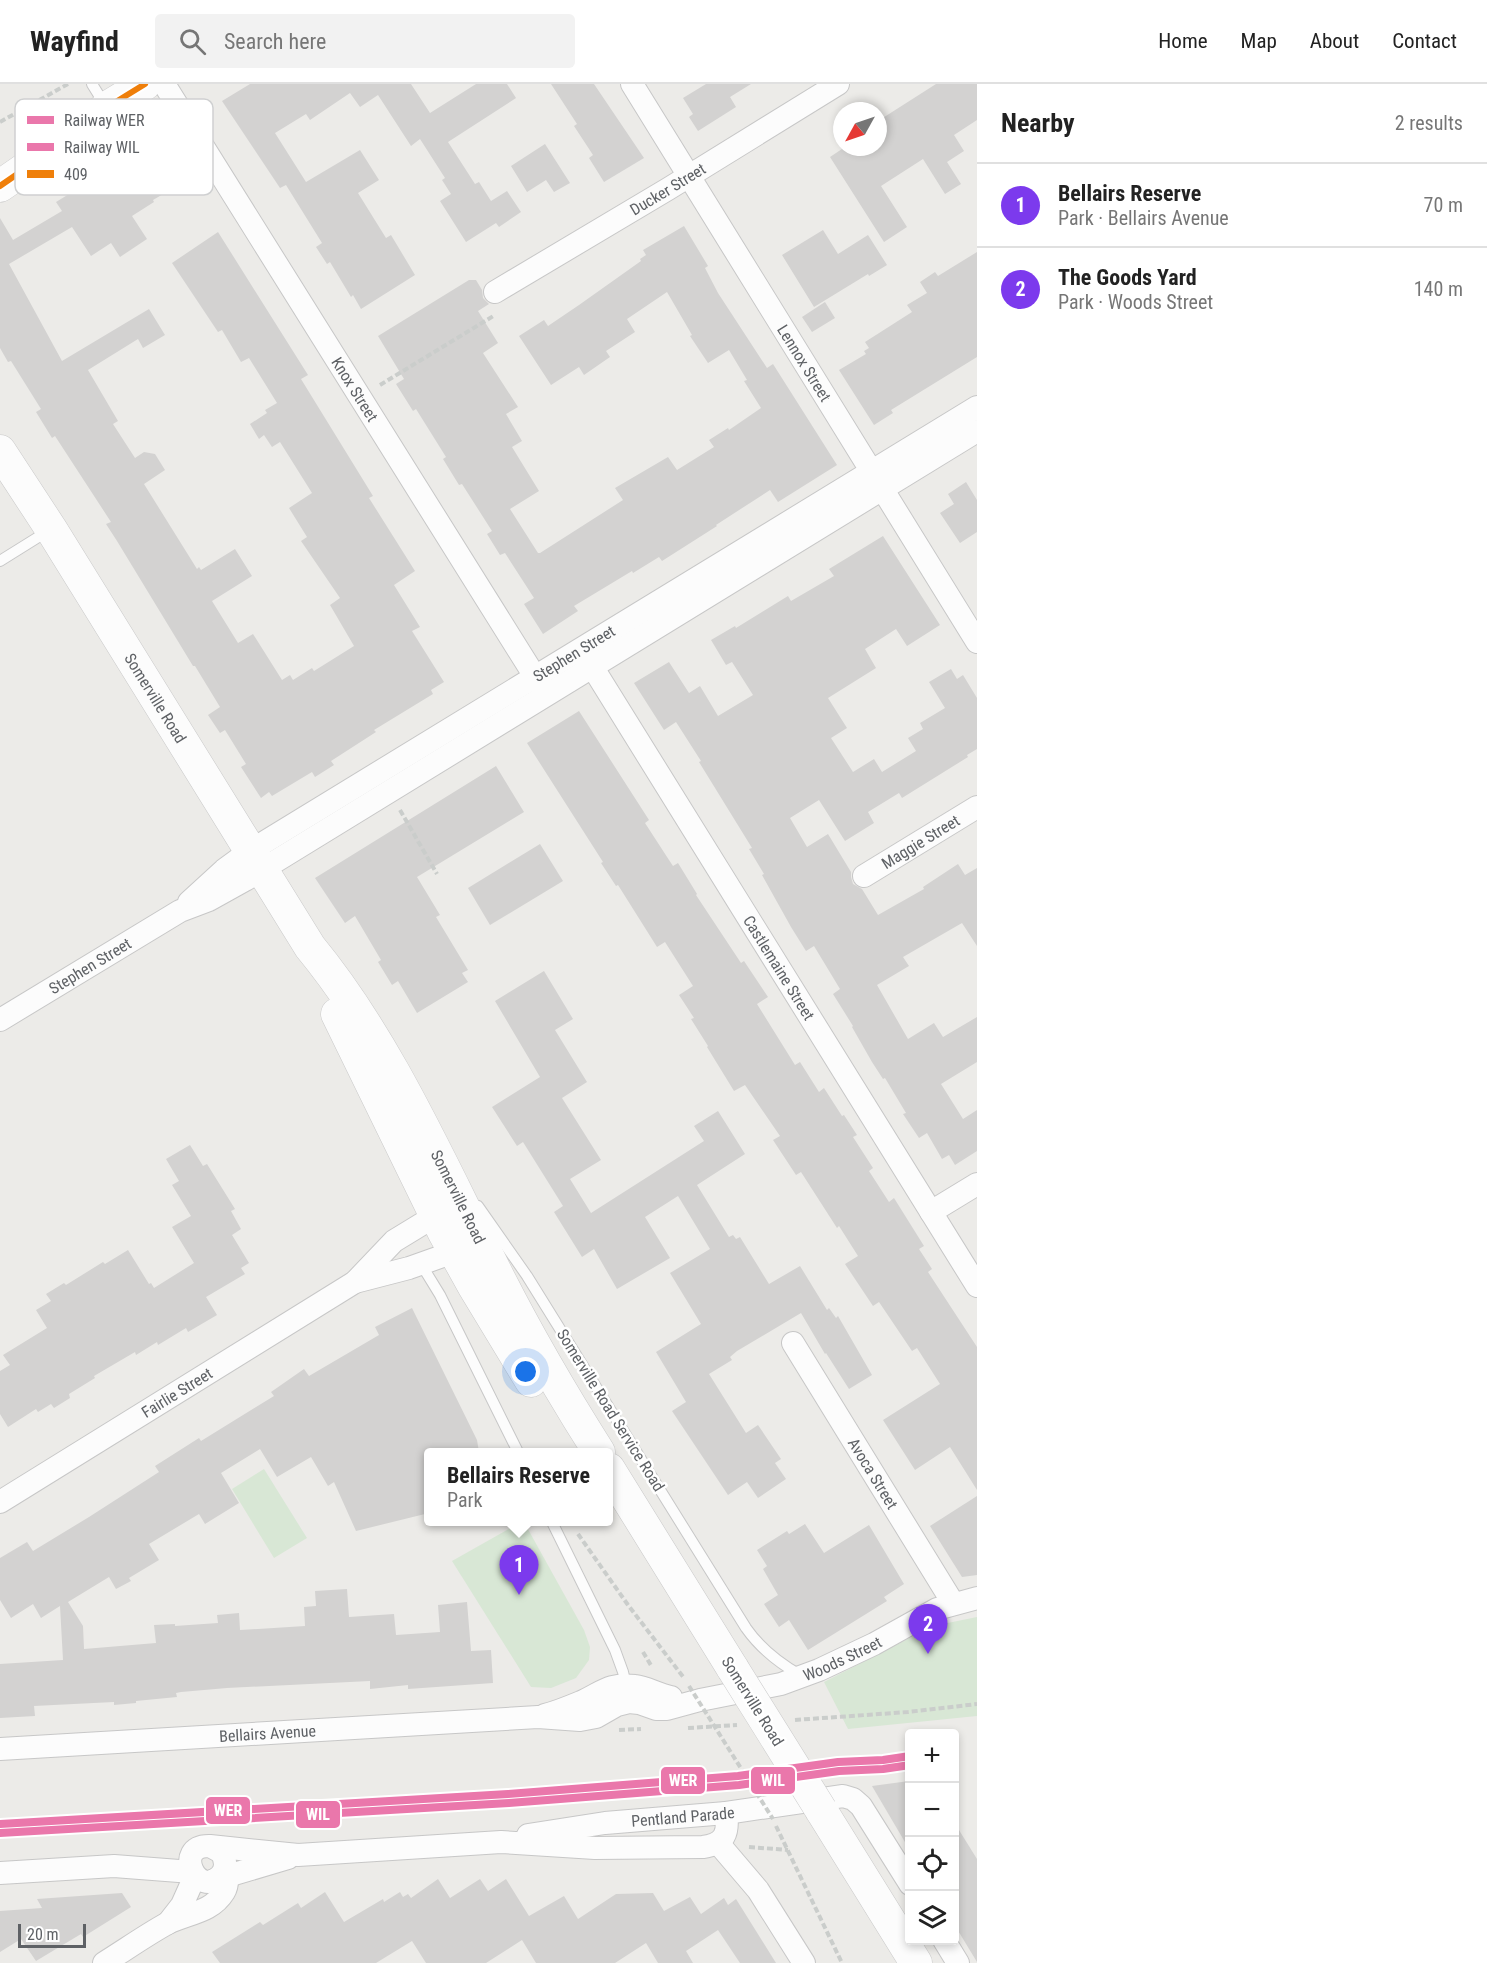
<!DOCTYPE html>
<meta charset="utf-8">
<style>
:root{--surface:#fff;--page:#f2f2f2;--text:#222;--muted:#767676;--line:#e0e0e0;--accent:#7c3aed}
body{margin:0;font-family:"Roboto Condensed",sans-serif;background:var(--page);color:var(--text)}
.controls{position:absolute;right:18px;bottom:18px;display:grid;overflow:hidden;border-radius:6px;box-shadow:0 3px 9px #0003}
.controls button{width:54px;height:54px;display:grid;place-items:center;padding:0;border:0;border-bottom:2px solid var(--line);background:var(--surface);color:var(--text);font:30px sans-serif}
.compass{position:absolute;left:833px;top:18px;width:54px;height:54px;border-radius:50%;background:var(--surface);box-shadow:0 3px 9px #0003;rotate:230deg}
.scale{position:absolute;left:18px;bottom:15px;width:68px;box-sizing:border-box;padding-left:6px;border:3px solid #5e6165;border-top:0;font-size:16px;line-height:21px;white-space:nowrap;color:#5e6165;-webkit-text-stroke:4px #fff;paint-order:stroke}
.you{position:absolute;left:526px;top:1288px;width:21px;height:21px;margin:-15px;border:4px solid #fff;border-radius:50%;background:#1a73e8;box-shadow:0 0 0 9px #1a73e833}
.badge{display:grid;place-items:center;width:39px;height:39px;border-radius:50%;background:var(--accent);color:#fff;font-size:20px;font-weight:700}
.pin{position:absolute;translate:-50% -50px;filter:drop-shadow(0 2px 3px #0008)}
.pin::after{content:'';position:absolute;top:32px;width:21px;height:18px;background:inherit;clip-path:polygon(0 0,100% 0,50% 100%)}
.popup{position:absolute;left:424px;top:1364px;width:189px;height:78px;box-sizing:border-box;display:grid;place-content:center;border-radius:6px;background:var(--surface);filter:drop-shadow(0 2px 4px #0005);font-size:20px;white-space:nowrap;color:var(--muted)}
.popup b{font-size:22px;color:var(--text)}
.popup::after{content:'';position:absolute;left:50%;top:100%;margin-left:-12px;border:12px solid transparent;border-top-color:var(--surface)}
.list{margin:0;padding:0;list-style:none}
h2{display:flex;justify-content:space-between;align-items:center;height:78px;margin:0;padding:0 24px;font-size:26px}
h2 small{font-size:20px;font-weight:400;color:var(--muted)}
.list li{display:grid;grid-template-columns:39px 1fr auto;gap:18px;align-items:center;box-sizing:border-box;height:84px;padding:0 24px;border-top:2px solid var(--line)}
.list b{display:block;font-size:22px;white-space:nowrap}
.list p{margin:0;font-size:20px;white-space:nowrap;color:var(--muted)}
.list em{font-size:20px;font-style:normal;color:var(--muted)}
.icon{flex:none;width:33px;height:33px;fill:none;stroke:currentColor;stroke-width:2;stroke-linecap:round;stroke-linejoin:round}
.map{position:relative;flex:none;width:977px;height:1879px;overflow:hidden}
header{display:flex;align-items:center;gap:36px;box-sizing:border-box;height:84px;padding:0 30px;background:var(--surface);border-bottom:2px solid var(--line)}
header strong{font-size:28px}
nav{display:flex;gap:33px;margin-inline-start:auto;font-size:21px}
.search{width:420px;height:54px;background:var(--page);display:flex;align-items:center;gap:15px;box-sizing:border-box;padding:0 21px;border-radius:6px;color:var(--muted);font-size:22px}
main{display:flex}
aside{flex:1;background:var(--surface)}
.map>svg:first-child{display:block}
.green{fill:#d8e7d5}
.building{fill:#d3d2d1}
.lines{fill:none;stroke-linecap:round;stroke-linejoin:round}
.lane-casing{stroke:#c7c7c7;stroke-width:12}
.street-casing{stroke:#c7c7c7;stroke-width:24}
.secondary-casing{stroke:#c9c9c9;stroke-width:33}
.path{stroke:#cacdcb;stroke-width:4;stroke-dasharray:6 3;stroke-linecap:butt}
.lane{stroke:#fcfcfc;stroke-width:10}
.street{stroke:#fcfcfc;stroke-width:22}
.secondary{stroke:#fcfcfc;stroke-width:32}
.secondary-bridge-casing{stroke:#c9c9c9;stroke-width:33;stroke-linecap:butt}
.path-bridge{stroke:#cacdcb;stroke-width:4;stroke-dasharray:6 3;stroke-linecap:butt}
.secondary-bridge{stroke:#fcfcfc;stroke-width:32}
.bus-1-casing{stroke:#fff;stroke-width:10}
.bus-1{stroke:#ef7f0a;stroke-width:6}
.rail-1-casing{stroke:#fff;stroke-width:12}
.rail-2-casing{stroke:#fff;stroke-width:12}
.rail-1{stroke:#ea77ab;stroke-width:8}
.rail-2{stroke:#ea77ab;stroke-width:8}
.labels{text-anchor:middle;stroke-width:5;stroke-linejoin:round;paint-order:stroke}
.street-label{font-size:16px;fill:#5e6165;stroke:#fff}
.key{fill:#fff;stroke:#cfd0d1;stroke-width:1.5}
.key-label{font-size:16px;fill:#5e6165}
.line-badge{stroke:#fff;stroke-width:2}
.badge-label{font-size:16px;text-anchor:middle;font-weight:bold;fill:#fff}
</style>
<header>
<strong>Wayfind</strong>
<div class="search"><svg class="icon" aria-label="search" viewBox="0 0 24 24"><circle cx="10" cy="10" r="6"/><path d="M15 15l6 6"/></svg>Search here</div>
<nav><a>Home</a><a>Map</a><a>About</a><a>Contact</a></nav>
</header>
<main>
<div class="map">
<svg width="977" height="1879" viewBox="0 0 977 1879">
<rect width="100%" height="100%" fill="#ecebe8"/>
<!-- green -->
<g class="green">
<polygon points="264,1385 307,1454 274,1474 232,1405"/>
<polygon points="521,1438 524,1438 584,1546 590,1563 589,1576 576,1594 551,1604 531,1603 452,1477"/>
<polygon points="977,1533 977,1632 848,1645 824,1598 933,1542"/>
</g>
<!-- building -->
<g class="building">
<polygon points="250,0 411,0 430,29 476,0 507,0 516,14 448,58 475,100 479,98 491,117 507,107 521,128 499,143 496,139 466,158 440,117 451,110 442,96 445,94 420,55 411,62 378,11 360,23 350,9 310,36 306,30 275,49 306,98 360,66 379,96 358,109 386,154 391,151 415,191 361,225 353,211 351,213 330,178 327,180 316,163 322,159 286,101 280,104 222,17"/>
<polygon points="551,0 594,0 644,74 604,98 589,74 593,71 574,42 577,40"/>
<polygon points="706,0 751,0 730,13 736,23 698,47 689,33 693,30 683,14"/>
<polygon points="936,0 977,0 977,36 954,51 964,67 947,78 961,100 945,110 923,75 881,102 907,143 884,158 830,73 845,63 878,63 878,37"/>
<polygon points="170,52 194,92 153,116 154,118 132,132 147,155 120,173 111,159 91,172 72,143 9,180 62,277 149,225 165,251 143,264 138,255 88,286 118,337 113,340 135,374 144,368 155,370 165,386 144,400 197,485 199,483 201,486 235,465 252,492 212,517 238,559 253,550 282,596 290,591 293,596 312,584 314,587 354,562 330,521 340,514 301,457 307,453 289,424 312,409 280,358 272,363 264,351 259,355 250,340 267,329 265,326 277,319 249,274 241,278 222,246 218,248 172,179 218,148 308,291 301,295 373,412 369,414 415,487 394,501 420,543 412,547 444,598 431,606 433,610 374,646 376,648 331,677 334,681 315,693 312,688 272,712 269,708 261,714 241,683 246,680 225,646 220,649 208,631 220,623 195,582 193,582 117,457 106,440 111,438 55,352 52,354 36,328 41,325 11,277 8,278 0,264 0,134 13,156 62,127 56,118 74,107 75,109"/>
<polygon points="545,60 570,99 554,108 546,96 527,108 511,82"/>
<polygon points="684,142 708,182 705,184 718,209 767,284 773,280 837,381 778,418 770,406 716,441 717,442 662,477 659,473 633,489 632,487 574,522 578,527 543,550 524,520 534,514 505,469 500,471 487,450 492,447 462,400 459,401 443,375 446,373 416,325 413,327 396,300 404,295 378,252 469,196 476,196 482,206 483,214 489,220 478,227 498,259 483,269 518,323 506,330 522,357 512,363 539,407 510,425 538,469 540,469 623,416 615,404 668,373 677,386 714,363 709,356 728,344 729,346 761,324 744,297 747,296 729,266 708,279 690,252 692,251 667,208 627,235 635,248 606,267 610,273 584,291 579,283 551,301 519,252 544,236 548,242 579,221 641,177 640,175 646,171 643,166"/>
<polygon points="823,146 838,170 868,151 887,181 869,192 868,190 814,223 782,171"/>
<polygon points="977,168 977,273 891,326 893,329 874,341 839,286 866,270 864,267 869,264 865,258 912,228 907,221 927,209 920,198 935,188 938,192"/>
<polygon points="825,218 835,234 812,248 802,233"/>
<polygon points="966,398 977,416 977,448 960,459 940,429 954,420 948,410"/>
<polygon points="883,452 940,541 907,562 896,545 865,565 876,584 828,614 847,644 831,654 853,688 874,675 882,688 916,667 908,654 923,645 920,639 945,624 929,598 951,585 957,595 963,591 977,614 977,665 967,671 968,673 902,714 899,709 868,728 874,739 845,757 819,716 790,734 807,763 828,750 851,788 851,793 853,800 862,805 878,831 924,805 923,803 958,780 965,791 977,784 977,862 962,839 903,873 909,882 877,901 908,955 934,939 943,953 977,933 977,978 941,1000 963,1035 977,1026 977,1067 955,1081 949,1071 942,1075 927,1049 919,1054 903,1030 906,1029 885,994 883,995 872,978 852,943 853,942 833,910 840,905 814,862 806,867 791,843 762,791 764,790 749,765 752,764 699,678 701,677 676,638 664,646 634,599 669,578 689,609 700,602 718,632 753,611 732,578 726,581 711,556 735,542 736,544 788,512 791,517 834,492 829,485"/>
<polygon points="579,627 649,736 645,739 669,776 673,782 678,779 697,810 696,811 741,879 744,877 768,913 757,920 795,981 800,978 819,1008 824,1004 842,1032 844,1031 857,1051 853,1053 873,1084 869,1087 889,1118 894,1114 924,1162 919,1165 932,1185 928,1188 977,1263 977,1406 950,1363 915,1386 883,1336 940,1300 917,1264 912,1267 879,1218 873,1222 845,1180 858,1172 839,1142 837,1144 801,1088 796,1091 773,1056 780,1052 745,1001 734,1007 707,963 708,962 691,935 694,934 679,911 693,902 665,858 657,863 618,801 616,802 601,779 603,778 527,659"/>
<polygon points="496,682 524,728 417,793 440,831 436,833 468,886 462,889 468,898 417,929 398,897 392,901 378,878 381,876 355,832 345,839 315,794"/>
<polygon points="540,760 563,797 490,841 468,804"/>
<polygon points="544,887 573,935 555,946 587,998 562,1014 601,1076 570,1095 591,1129 704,1057 694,1042 718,1027 745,1070 697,1101 729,1153 733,1151 736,1155 740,1153 769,1200 800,1182 827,1226 829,1224 836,1234 838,1232 872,1291 849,1305 826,1269 825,1270 801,1229 737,1267 730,1273 732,1276 709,1290 746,1349 758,1341 781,1375 775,1379 786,1395 758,1414 747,1398 728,1411 672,1327 686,1318 656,1268 701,1240 670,1189 710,1165 678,1112 645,1133 670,1174 617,1205 594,1165 582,1173 554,1128 563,1122 523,1058 517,1062 492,1023 540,993 495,917"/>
<polygon points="190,1061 203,1082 207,1080 235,1125 231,1127 241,1145 232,1151 249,1179 241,1184 245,1190 206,1213 217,1231 188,1248 186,1244 158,1261 157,1258 136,1271 135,1268 94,1292 95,1294 69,1310 70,1314 54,1324 51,1320 38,1328 36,1325 8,1343 0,1330 0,1287 10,1281 3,1271 47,1244 36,1226 51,1217 46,1210 64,1199 66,1201 103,1178 105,1180 128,1166 149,1200 151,1199 154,1204 194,1179 172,1143 191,1132 172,1101 179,1097 166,1075"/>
<polygon points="412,1224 477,1356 479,1368 429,1368 429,1429 356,1447 334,1398 328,1402 311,1373 277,1393 260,1365 221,1389 239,1419 205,1440 199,1430 149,1460 159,1476 129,1494 131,1497 116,1505 109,1493 68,1518 83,1542 84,1565 156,1559 154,1541 175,1540 175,1542 218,1539 217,1531 239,1529 240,1546 305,1542 304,1523 316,1522 315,1507 347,1505 349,1533 394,1530 396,1551 440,1548 438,1521 467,1518 471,1567 491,1566 493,1599 408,1605 408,1601 370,1605 370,1597 227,1604 181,1608 176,1609 177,1613 136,1617 136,1619 114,1621 114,1618 34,1622 35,1632 0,1634 0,1580 63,1576 60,1522 41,1534 33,1520 11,1534 0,1516 0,1474 27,1458 33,1467 89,1433 159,1388 155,1382 199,1354 201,1357 274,1312 271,1308 304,1285 309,1292 379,1251 375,1243"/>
<polygon points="977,1412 977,1491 962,1493 930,1442"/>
<polygon points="805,1440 824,1469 869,1441 904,1500 884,1513 887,1517 808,1566 789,1536 779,1543 764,1520 778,1511 763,1485 767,1482 757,1466 787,1447 789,1450"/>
<polygon points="909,1697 909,1765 872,1702"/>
<polygon points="954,1738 977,1775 977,1878 954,1840"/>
<polygon points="438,1795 450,1814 480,1795 488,1807 506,1795 529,1832 564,1812 578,1835 616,1810 653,1809 664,1827 690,1813 701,1830 724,1814 728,1821 736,1815 776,1879 740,1879 718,1846 686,1867 693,1879 658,1879 646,1859 615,1879 536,1879 522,1856 486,1879 426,1879 412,1857 376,1879 220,1879 212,1868 260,1838 263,1841 298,1819 301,1824 325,1808 344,1838 383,1815 384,1818 400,1808 403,1813 408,1810 411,1814"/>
<polygon points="122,1809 131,1823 83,1853 81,1850 36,1877 21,1855 0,1868 0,1827 42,1824 37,1815"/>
</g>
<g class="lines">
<defs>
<g id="lane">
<polyline points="92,0 105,21"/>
<polyline points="0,477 48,447"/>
<path d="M478,1122L527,1192L746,1544C760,1564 779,1579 800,1591"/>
<polyline points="421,1180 440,1211 518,1368"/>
<polyline points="552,1438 615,1566 623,1588 626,1601"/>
</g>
<g id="street">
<path id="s1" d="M164,0L544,607"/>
<path id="s2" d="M632,0L977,558"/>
<path id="s3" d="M495,208L668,105L838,0"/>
<path id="s4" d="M585,571L977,1202"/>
<path id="s5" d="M864,792L977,723"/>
<path id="s6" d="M189,818L224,786L250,767L977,323"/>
<path id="s7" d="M0,936L180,827L209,816L245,796L977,347"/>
<polyline points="931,1128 977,1100"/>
<polyline points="355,1198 409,1184 454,1168"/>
<path id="s8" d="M793,1259L953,1519"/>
<path id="s9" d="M0,1418L355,1198L394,1157L435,1132"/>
<path d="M545,1631C557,1628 569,1623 581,1618C603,1608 608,1599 635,1602C647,1603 658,1611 671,1613"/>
<path id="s10" d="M0,1665L538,1633L580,1636L596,1633L617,1621L629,1618L639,1619L656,1625H667L700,1616L781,1600L819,1586L874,1560L937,1525L977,1514"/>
<path id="s11" d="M528,1751L605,1739L726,1729L843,1712L853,1715L861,1722L910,1800"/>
<polyline points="718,1759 758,1806 804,1879"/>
<path d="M210,1762L221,1768C226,1776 227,1784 221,1791C198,1817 171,1761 210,1762L298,1771L501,1758L595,1764L703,1763C725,1760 729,1749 726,1729"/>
<polyline points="0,1789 114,1782 192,1788"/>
<polyline points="214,1796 288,1774"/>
<polyline points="168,1839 182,1821 195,1792"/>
<polyline points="944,1856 958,1879"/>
<path d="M104,1879C125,1866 146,1851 168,1839C188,1829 211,1829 224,1808C229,1800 227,1789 225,1780"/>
</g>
<g id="secondary">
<polyline points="0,102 71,53 106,24 145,0"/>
<path id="s12" d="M0,367L51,445L310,863C385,954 436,1069 489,1174C522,1241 559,1305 599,1368"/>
<polyline points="337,930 444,1149 474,1203 531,1297"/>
<polyline points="609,1385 733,1585"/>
<polyline points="821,1726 916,1879"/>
</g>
</defs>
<!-- lane casing -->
<use href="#lane" class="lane-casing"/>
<!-- street casing -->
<use href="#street" class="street-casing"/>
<!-- secondary casing -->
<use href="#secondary" class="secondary-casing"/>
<!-- path -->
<g class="path">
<polyline points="0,38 68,0"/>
<polyline points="380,301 495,231"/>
<polyline points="400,726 437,790"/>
<polyline points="578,1450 628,1521 684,1594"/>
<polyline points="643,1568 652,1583"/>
<polyline points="795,1636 908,1628 977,1620"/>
<polyline points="688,1644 737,1641"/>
<polyline points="619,1646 641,1645"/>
<polyline points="776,1742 842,1879"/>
<polyline points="749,1763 788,1766"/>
</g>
<!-- lane -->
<use href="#lane" class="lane"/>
<!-- street -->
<use href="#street" class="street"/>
<!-- secondary -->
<use href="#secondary" class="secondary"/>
<defs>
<polyline id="secondary-bridge" points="733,1585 821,1726"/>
</defs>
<!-- secondary-bridge casing -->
<use href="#secondary-bridge" class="secondary-bridge-casing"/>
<!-- path-bridge -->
<polyline class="path-bridge" points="689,1602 773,1735"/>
<!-- secondary-bridge -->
<use href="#secondary-bridge" class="secondary-bridge"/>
<defs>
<polyline id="bus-1" points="0,102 71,53 106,24 145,0"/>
</defs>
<!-- bus-1 casing -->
<use href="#bus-1" class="bus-1-casing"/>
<!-- bus-1 -->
<use href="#bus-1" class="bus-1"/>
<defs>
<polyline id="rail-1" points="0,1740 508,1710 738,1692 838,1678 883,1676 910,1672"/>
<polyline id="rail-2" points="0,1749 509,1719 739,1701 839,1687 883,1685 910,1681"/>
</defs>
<!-- rail-1 casing -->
<use href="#rail-1" class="rail-1-casing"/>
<!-- rail-2 casing -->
<use href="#rail-2" class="rail-2-casing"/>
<!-- rail-1 -->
<use href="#rail-1" class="rail-1"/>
<!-- rail-2 -->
<use href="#rail-2" class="rail-2"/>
</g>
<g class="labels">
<!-- street labels -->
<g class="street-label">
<text dy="6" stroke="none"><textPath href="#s3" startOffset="201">Ducker Street</textPath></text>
<text dy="6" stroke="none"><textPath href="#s2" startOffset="328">Lennox Street</textPath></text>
<text dy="6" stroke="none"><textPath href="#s1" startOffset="360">Knox Street</textPath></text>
<text dy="6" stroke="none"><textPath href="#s6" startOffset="459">Stephen Street</textPath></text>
<text dy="6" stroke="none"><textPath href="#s12" startOffset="292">Somerville Road</textPath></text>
<text dy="6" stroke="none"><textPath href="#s5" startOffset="66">Maggie Street</textPath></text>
<text dy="6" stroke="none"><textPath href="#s7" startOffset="105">Stephen Street</textPath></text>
<text dy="6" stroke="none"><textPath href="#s4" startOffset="368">Castlemaine Street</textPath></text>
<text dy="6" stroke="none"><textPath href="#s12" startOffset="876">Somerville Road</textPath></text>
<text dy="6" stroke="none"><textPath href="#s9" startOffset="208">Fairlie Street</textPath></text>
<text transform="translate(611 1326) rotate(58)" y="6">Somerville Road Service Road</text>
<text dy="6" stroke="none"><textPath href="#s8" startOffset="153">Avoca Street</textPath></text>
<text dy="6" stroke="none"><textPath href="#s10" startOffset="856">Woods Street</textPath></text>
<text transform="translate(753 1617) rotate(58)" y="6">Somerville Road</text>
<text dy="6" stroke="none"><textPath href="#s10" startOffset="268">Bellairs Avenue</textPath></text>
<text dy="6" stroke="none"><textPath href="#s11" startOffset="156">Pentland Parade</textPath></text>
</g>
</g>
<!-- legend -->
<rect x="15" y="15" width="198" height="96" rx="9" class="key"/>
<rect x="27" y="32" width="27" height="8" fill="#ea77ab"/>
<rect x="27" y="59" width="27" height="8" fill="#ea77ab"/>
<rect x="27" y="86" width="27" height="8" fill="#ef7f0a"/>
<g class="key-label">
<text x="64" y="42">Railway WER</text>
<text x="64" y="69">Railway WIL</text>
<text x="64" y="96">409</text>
</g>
<g class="line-badge">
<rect x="750" y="1682" width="46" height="29" rx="6" fill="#ea77ab"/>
<rect x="660" y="1682" width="46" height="29" rx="6" fill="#ea77ab"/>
<rect x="205" y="1712" width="46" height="29" rx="6" fill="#ea77ab"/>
<rect x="295" y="1716" width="46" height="29" rx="6" fill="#ea77ab"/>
</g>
<g class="badge-label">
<text x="773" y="1702">WIL</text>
<text x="683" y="1702">WER</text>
<text x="228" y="1732">WER</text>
<text x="318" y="1736">WIL</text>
</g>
</svg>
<div class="controls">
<button>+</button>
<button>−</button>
<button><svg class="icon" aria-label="locate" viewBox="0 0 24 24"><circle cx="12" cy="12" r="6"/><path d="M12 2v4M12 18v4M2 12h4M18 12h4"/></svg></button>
<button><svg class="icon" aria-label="layers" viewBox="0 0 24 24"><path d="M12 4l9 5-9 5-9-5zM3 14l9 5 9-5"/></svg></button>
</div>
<svg class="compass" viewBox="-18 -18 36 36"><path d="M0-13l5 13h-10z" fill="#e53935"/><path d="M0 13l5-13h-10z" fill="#767676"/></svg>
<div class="scale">20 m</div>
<div class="you"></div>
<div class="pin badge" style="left:519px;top:1511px">1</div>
<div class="popup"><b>Bellairs Reserve</b>Park</div>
<div class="pin badge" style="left:928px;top:1570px">2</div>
</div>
<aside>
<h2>Nearby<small>2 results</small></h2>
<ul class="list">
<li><span class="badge">1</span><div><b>Bellairs Reserve</b><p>Park · Bellairs Avenue</p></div><em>70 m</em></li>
<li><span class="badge">2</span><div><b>The Goods Yard</b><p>Park · Woods Street</p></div><em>140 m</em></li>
</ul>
</aside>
</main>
